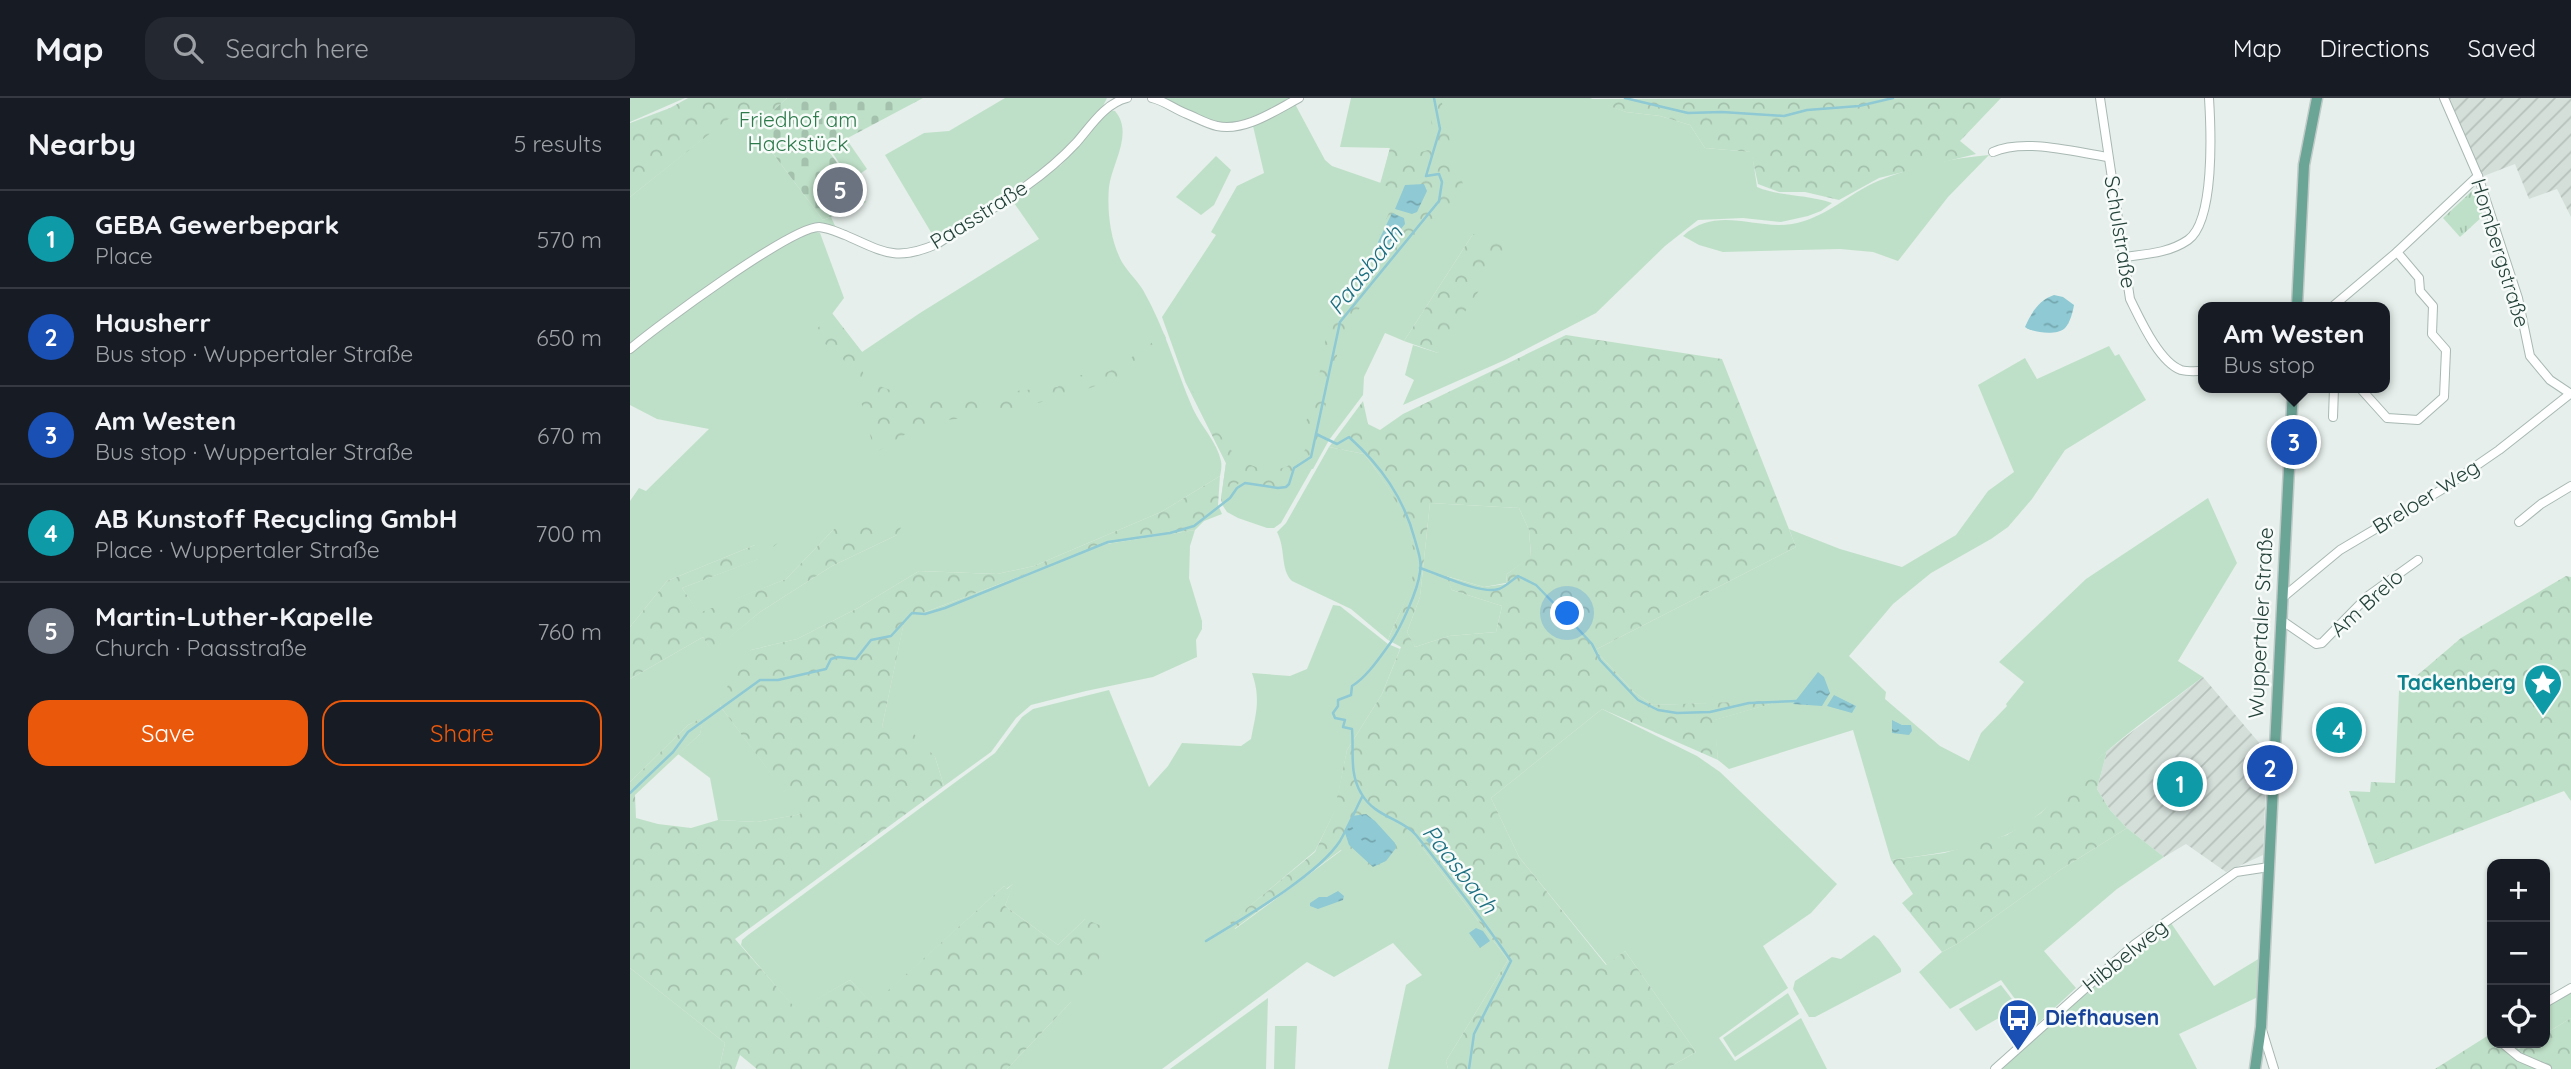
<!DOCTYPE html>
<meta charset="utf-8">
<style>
:root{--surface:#171b24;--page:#242831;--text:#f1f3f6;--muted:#9ea1a6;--line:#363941;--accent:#ea580c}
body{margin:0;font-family:Quicksand,sans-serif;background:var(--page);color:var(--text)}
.controls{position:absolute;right:21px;bottom:21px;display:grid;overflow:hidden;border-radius:14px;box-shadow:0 2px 5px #0004}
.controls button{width:63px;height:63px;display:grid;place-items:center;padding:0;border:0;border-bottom:2px solid var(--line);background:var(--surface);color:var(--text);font:35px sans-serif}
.you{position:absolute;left:938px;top:516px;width:24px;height:24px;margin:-18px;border:5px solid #fff;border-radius:50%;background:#1a73e8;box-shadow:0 0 0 10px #1a73e833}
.badge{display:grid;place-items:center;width:46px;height:46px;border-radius:50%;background:var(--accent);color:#fff;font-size:23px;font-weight:700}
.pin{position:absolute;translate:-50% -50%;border:4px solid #fff;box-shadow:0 2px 7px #0006}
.popup{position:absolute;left:1568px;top:204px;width:192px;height:91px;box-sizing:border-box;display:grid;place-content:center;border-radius:14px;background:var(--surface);filter:drop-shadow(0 2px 5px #0005);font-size:23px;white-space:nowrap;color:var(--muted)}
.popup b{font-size:26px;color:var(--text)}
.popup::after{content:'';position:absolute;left:50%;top:100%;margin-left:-14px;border:14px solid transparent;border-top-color:var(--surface)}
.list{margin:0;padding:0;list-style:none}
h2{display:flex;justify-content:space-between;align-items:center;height:91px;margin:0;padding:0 28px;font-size:30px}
h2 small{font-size:23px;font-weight:400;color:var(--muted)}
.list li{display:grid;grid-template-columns:46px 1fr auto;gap:21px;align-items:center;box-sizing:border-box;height:98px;padding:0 28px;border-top:2px solid var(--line)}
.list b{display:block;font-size:26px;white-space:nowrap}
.list p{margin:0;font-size:23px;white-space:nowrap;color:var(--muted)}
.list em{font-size:23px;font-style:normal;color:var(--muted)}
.actions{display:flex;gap:14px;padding:21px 28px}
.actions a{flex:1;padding:16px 0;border:2px solid var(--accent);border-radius:21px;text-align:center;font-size:24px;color:var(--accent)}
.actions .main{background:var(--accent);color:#fff}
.icon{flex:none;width:38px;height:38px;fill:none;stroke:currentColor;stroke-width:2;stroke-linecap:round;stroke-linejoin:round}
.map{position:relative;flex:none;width:1941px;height:971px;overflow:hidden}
header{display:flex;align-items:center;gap:42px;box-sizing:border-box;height:98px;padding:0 35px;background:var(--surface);border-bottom:2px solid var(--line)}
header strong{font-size:33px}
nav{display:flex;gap:38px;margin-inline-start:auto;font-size:24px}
.search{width:490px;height:63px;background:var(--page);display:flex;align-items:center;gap:18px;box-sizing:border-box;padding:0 24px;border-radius:21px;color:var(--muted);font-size:26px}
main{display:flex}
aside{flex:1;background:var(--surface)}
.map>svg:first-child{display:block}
.industrial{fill:url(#industrial-furrows)}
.grass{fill:#bfe0c8}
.forest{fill:url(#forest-crowns);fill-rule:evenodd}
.cemetery{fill:url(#cemetery-stones)}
.park{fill:url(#park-tufts)}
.water{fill:url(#water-ripples)}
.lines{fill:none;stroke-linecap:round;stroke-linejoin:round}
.stream{stroke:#8ec9d4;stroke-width:2.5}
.minor-casing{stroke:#a8b8b2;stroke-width:10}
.major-casing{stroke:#c2cac8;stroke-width:13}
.minor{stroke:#fff;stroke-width:8}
.major{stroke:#6aa596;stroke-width:10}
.labels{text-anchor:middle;stroke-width:5;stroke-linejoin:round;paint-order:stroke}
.park-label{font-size:21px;fill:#2d7a4b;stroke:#f7fbf9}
.street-label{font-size:21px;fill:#24423a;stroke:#f7fbf9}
.culture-label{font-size:21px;font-weight:bold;fill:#0d838f;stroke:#f7fbf9;text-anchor:end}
.transit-label{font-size:21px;font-weight:bold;fill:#164399;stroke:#f7fbf9;text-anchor:start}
.water-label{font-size:23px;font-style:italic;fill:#1c6f80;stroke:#f7fbf9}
</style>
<header>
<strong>Map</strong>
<div class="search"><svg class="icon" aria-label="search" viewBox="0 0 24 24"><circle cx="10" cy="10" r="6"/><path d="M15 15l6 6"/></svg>Search here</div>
<nav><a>Map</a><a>Directions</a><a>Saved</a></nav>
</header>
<main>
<aside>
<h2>Nearby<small>5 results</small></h2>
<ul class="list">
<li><span class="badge" style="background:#0f9aa8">1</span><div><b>GEBA Gewerbepark</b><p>Place</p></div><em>570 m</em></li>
<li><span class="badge" style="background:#1a4fb4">2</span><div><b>Hausherr</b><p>Bus stop · Wuppertaler Straße</p></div><em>650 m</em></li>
<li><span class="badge" style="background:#1a4fb4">3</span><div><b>Am Westen</b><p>Bus stop · Wuppertaler Straße</p></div><em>670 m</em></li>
<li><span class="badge" style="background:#0f9aa8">4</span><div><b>AB Kunstoff Recycling GmbH</b><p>Place · Wuppertaler Straße</p></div><em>700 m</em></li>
<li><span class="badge" style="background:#6b7280">5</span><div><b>Martin-Luther-Kapelle</b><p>Church · Paasstraße</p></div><em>760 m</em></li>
</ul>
<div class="actions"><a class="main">Save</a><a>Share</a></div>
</aside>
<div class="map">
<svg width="1941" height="971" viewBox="0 0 1941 971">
<defs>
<pattern id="industrial-furrows" width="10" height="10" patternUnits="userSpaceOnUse" patternTransform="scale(1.75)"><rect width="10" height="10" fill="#d4dfda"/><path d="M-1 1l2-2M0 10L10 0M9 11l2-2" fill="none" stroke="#b6c1bc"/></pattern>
<pattern id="forest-crowns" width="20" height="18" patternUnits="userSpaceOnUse" patternTransform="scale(1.75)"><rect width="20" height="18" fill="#bfe0c8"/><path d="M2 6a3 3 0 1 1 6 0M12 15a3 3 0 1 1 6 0" fill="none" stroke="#a4c1ad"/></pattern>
<pattern id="cemetery-stones" width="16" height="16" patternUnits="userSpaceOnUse" patternTransform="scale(1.75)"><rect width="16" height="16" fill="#bfe0c8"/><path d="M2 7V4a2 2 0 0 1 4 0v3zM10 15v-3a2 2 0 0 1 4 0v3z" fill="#a4c1ad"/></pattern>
<pattern id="park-tufts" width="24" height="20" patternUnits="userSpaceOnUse" patternTransform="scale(1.75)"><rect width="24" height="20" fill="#bfe0c8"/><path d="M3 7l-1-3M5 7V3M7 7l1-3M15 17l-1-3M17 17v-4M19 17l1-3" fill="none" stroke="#a4c1ad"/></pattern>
<pattern id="water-ripples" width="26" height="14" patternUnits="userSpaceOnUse" patternTransform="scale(1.75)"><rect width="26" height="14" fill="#8ec9d4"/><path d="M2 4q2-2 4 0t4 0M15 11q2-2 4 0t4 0" fill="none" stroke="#74a5ad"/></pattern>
</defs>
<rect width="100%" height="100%" fill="#e6efeb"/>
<!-- industrial -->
<g class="industrial">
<polygon points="1817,0 1941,0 1941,119 1927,91 1899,101 1885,66 1851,79"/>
<polygon points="1573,579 1637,654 1633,757 1596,774 1556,746 1534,759 1497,730 1480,712 1467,691 1477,653"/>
</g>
<!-- grass -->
<g class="grass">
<polygon points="0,0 55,0 0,24"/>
<polygon points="375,0 477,0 473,8 425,61 407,75 305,141 255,57 294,35 319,33"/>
<path d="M534,0H661C598,33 596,33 534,0Z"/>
<path d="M721,0H960L996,14L1030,18L1060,27L1075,50L1122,54L1127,89C1151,99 1176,96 1202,105L1191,113L1178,118L1151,124L1113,120L1068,122L1035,148L966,215L875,262L773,307L784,282L775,277L783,247L808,255L843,136L774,243L755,235L734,279L733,297L696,346L651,425L644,430H637L608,420L597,414L593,408L591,401L596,365L555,283L532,219L586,137L581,134L607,88L634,75L623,28L665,6L695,62L702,68L751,85L760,50L710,49Z"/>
<polygon points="116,6 126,33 193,122 201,119 206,130 183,126 166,132 39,215 0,246 0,99"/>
<path d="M479,12L485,13C504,35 482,65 479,89C477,111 480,138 489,158C494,171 506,180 513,192C535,230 546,272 563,311C571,328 587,344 591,363C592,368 591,373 590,378L531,414L404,468L367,476L289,473L228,510L167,541L121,552L90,608L172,716L127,724L88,722L80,680L48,656L70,636L73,620L58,627L0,684V581L73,539L82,553L130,514L202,468L267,437L204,431L156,481L69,516L52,490L128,461L125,447L37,483L0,529V403L9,390L16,393L79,331L27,321L0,307V255C56,210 117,165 182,133L190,135L214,200L202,216L232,254L290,215L409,141L382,102L431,67Z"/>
<polygon points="217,42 237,71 221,82 201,53"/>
<path d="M1359,57L1318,99L1268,163L1243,154L1210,151L1093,154L1069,147L1053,138C1087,107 1124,132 1162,126C1196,120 1218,96 1248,83C1281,69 1323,60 1359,57Z"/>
<polygon points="586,58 601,72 584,107 571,117 546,99"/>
<path d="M1479,248L1485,258L1489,256L1516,302L1435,352L1402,401L1378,429L1361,441L1301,475L1263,506L1219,558L1256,594L1255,601L1310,648L1339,663L1351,635L1377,608L1376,606L1394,584L1369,564L1456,481L1578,400L1607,465L1548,563L1573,579C1537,606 1500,632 1467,662C1438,687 1412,721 1376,737C1340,752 1299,757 1261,762L1223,632L1099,671L1088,662L1084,622L1150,603L1023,607L1005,595L965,552L1166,449L1159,431L1210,451L1272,469L1326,437L1358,393L1384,374L1348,287L1395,260L1407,281Z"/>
<path d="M699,349L734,356C758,387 785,426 785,467C785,489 766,521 758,542L721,511L662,483C650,471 656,451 647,434L656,425Z"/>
<polygon points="800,405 889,410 899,432 901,459 877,476 876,485 854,489 816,478 822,492 872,508 866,534 819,538 785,549 777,534 790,499"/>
<polygon points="565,432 560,448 559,480 572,523 572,531 566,542 567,559 523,579 456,593 401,607 386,620 361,654 314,688 305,659 252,629 275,519 298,513 476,446"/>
<path d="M703,507L710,508L758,546L770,551L752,596L717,652L705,713L685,753L601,824L605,831L712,752L788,744L878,862L816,963L818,971H758L776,887L792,877L763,845L704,879L677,864L532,971H377L441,904L455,821L428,847L375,808L383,786L376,791L374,788L243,907L220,882L167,913L111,847L112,842L118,837L365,655L392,619L403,611L479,592L519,689L538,668L552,645L611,648L621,641C626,614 631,602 622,575L660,578L677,571Z"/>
<polygon points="972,611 1067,658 1090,674 1207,786 1181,815 1133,848 1158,890 1089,940 1105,963 1171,920 1197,971 1036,971 1066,954 995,853 977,867 889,759 861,700"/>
<polygon points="1497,730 1534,759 1487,791 1414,853 1446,890 1405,928 1371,882 1320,911 1289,874 1312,854 1327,846 1430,772"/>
<polygon points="1541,825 1584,888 1630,860 1628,899 1549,936 1567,971 1370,971 1509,848"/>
<polygon points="1244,837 1249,841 1271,871 1271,874 1185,919 1179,919 1163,891 1165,883 1202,859 1211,861"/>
<polygon points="0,870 95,945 89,971 0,971"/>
<polygon points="1371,887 1388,909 1346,933 1329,911"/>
<polygon points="1941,892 1941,920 1915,936 1915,906"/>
<polygon points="1158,895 1169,916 1105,959 1093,940"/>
<polygon points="638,900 636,971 540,971"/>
<polygon points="645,928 667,928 665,971 644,971"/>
</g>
<!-- forest -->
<g class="forest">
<polygon points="58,0 157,0 134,21 126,33 116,7 0,99 0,25 40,10"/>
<path d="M799,0H811L824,62L835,91L817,127L801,128L781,142L735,195L734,205L719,223L708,253L689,336L699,342L683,371L674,370L658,394C621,396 621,356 593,408L591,401L596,365L555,283C572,302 594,350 610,361C633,377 662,376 676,350L672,334L686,297L694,247L703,220L724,192L740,177L750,161L742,154L762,108L763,90L750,86L760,50C777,54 789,58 804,49Z"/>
<polygon points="1371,0 1330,43 1346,56 1249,80 1209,102 1175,94 1149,94 1128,86 1121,54 1075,50 1060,27 1030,18 996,14 960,1"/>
<polygon points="843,136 878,148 808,255 774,243"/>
<path d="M202,215L232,254L230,266L236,283L279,299L303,301L427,289L449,277H471L488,269L534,236L536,240C502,291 403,306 345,318C331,321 316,321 302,325C283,329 262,345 245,355L224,278L211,258L182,236Z"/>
<path d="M936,237L1092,261L1166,449L965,552L1005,595L1023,607L1154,602L1085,622L1088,662L972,611L861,700L889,759L976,867L995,853L1066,954L1036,971H818L816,963L878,862L788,744L746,781L711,752L604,831L600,824L685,754L704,714L717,652L752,596L771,549L758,542C766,522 777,502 782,481C793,439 759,388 734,356L699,349L733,303L738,326L750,332L773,316ZM800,405L889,410L899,432L901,458L877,476L876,486L854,489L815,478L822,492L872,508L866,534L819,538L785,549L777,534L790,499Z"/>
<polygon points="590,378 588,407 592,416 574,423 565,432 476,446 298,513 275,520 252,629 284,636 305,659 314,688 105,841 167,912 220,882 243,906 374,788 377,791 384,785 375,808 428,847 455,821 476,830 467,870 441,904 377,971 127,971 110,957 105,971 89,971 95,945 0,870 0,684 58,627 74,619 70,636 5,697 6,720 28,726 61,730 88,722 127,724 171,716 90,608 104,571 121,552 167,541 228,510 289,473 367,476 404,468 531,414"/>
<polygon points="275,422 267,437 202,468 130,514 82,554 73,539 0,581 0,529 37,483 125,447 149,444 129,461 52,490 69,515 156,481 204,431"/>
<polygon points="1936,478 1941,479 1941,703 1934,693 1745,766 1719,693 1740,694 1741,684 1765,685 1769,593 1831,540"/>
<polygon points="1477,653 1467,691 1480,712 1497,730 1430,772 1327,846 1312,854 1272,805 1283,796 1261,762 1314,755 1377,737 1411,715 1439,685"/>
<polygon points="1941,920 1941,971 1805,971 1862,935 1862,945 1879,945 1889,951 1900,945 1915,945 1915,936"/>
</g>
<!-- cemetery -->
<polygon class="cemetery" points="157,0 293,0 197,51 236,104 193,122 126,33 134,21"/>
<!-- park -->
<polygon class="park" points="1843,92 1853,118 1830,139 1813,120"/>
<!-- water -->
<g class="water">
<polygon points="794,86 797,93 787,114 782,116 765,111 775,87"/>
<polygon points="762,115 774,120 775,126 758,147 752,150 748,144"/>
<path d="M1424,197L1433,199L1444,207C1443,213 1440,225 1435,230C1427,238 1403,235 1395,229C1401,215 1409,202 1424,197Z"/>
<polygon points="1188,574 1194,579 1200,595 1192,608 1163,606"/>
<polygon points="1204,597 1226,608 1222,615 1197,608"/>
<polygon points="1262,622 1272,627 1281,627 1282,633 1279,637 1262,635"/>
<polygon points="736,716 745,723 765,745 766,750 756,763 743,769 719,747 715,735 722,718"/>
<polygon points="803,736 816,750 808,755 796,742"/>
<polygon points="708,793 714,798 713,802 688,811 680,808 680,805 689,799 697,799"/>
<polygon points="846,830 853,833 860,843 850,850 839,835"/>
</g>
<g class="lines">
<!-- stream -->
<g class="stream">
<path d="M804,0L810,31L796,78L809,76L812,84L809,103L710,224L686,336L707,346L719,339C751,368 774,400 785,442C788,453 792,463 790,474C788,492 771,529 761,544C750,559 737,579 722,588L721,597L708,602V608L703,615L705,620L715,622L713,629L722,631C724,653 719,675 731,695C744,719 773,721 786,737C819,778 851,819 881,863L844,936L839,971"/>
<polyline points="995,0 1058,15 1092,14 1154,18 1177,12 1229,8 1263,0"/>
<path d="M790,470C809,476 851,497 869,491C875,489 882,482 888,478L906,487L938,520L962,546L970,562L1008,602L1028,612L1047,615L1080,614L1119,605L1166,603"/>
<polyline points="0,695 43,654 58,634 130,582 148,582 196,571 201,561 208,559 226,561 241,542 261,538 282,515 295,516 315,510 478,444 540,435 564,428 600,400 607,390 615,385 648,390 656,389 659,386 664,370 681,359 686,336"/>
<path d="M576,843C612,821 688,777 710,743C718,729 725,713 732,699"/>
</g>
<defs>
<g id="minor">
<path d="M522,0C535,3 544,11 557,16C567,20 577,26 587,28C615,34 646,12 669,0"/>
<path d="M1470,0L1500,201C1510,221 1529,264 1551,272C1558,274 1566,273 1573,273"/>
<polyline points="1814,0 1848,78 1888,200 1900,258 1920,282 1941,296"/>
<path d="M1363,54C1394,40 1444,54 1478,59"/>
<path d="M1495,159C1517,156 1539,155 1558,142C1585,123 1581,32 1579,0"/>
<polyline points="1702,209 1767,154 1848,78"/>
<path d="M0,251C27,228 161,129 189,129C199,130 207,134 215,137C254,154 265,164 307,146C354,115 407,87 446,45C461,28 474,6 497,0"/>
<polyline points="1730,290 1757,320 1788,322 1814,299 1816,252 1802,236 1803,208 1790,193 1789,180 1767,154"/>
<polyline points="1703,319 1704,290"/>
<polyline points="1889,424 1911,406 1941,388"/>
<polyline points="1652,500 1710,452 1811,392 1869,352 1940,296"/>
<polyline points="1651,522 1686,546 1692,545 1738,498 1788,462"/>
<polyline points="1915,905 1941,890"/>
<polyline points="1632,932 1644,971"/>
<polyline points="1872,945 1889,959 1917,971"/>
<polyline points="1365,971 1505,846 1606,774 1639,769"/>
</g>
<g id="major">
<polyline points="1667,209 1674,67 1687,0"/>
<polyline points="1625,971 1631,929 1663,290"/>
</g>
</defs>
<!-- minor casing -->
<use href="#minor" class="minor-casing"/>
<!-- major casing -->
<use href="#major" class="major-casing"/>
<!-- minor -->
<use href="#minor" class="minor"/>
<!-- major -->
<use href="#major" class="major"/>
</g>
<!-- icons -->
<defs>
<symbol id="sight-pin" viewBox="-11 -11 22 30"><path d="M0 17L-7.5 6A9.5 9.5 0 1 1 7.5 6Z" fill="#0f9aa8" stroke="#f7fbf9"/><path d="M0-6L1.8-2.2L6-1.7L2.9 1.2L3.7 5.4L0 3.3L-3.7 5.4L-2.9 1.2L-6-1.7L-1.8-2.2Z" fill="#fff"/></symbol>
<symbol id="bus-pin" viewBox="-11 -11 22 30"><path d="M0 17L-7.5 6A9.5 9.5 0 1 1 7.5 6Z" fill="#1a4fb4" stroke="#f7fbf9"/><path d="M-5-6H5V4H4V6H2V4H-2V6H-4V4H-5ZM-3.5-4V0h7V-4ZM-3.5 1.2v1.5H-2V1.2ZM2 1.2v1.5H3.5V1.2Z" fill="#fff"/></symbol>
</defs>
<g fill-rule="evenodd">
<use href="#sight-pin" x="1891" y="563" width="44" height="60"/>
<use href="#bus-pin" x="1366" y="898" width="44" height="60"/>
</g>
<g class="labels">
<!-- park labels -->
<g class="park-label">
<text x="168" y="29">Friedhof am<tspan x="168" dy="24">Hackstück</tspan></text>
</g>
<!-- street labels -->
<g class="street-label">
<text transform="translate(349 117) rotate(-32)" y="7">Paasstraße</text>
<text transform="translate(1490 134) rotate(81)" y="7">Schulstraße</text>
<text transform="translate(1870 155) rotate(73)" y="7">Hombergstraße</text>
<text transform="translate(1796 399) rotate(-32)" y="7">Breloer Weg</text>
<text transform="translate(1737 505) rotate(-42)" y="7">Am Brelo</text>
<text transform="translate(1631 525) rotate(-87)" y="7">Wuppertaler Straße</text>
<text transform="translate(1495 858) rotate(-39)" y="7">Hibbelweg</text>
</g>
<!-- culture labels -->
<g class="culture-label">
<text x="1886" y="592">Tackenberg</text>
</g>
<!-- transit labels -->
<g class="transit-label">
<text x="1415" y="927">Diefhausen</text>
</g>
<!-- water labels -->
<g class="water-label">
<text transform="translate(735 172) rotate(-52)" y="8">Paasbach</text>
<text transform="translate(830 771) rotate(52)" y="8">Paasbach</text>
</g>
</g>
</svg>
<div class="controls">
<button>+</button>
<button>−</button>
<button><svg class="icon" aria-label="locate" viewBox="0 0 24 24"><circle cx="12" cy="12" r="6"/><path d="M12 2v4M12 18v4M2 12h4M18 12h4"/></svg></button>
</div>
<div class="you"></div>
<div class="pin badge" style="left:1550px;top:686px;background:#0f9aa8">1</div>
<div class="pin badge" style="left:1640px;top:670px;background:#1a4fb4">2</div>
<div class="pin badge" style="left:1664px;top:344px;background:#1a4fb4">3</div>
<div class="popup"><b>Am Westen</b>Bus stop</div>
<div class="pin badge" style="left:1709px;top:632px;background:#0f9aa8">4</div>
<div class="pin badge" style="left:210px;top:92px;background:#6b7280">5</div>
</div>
</main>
